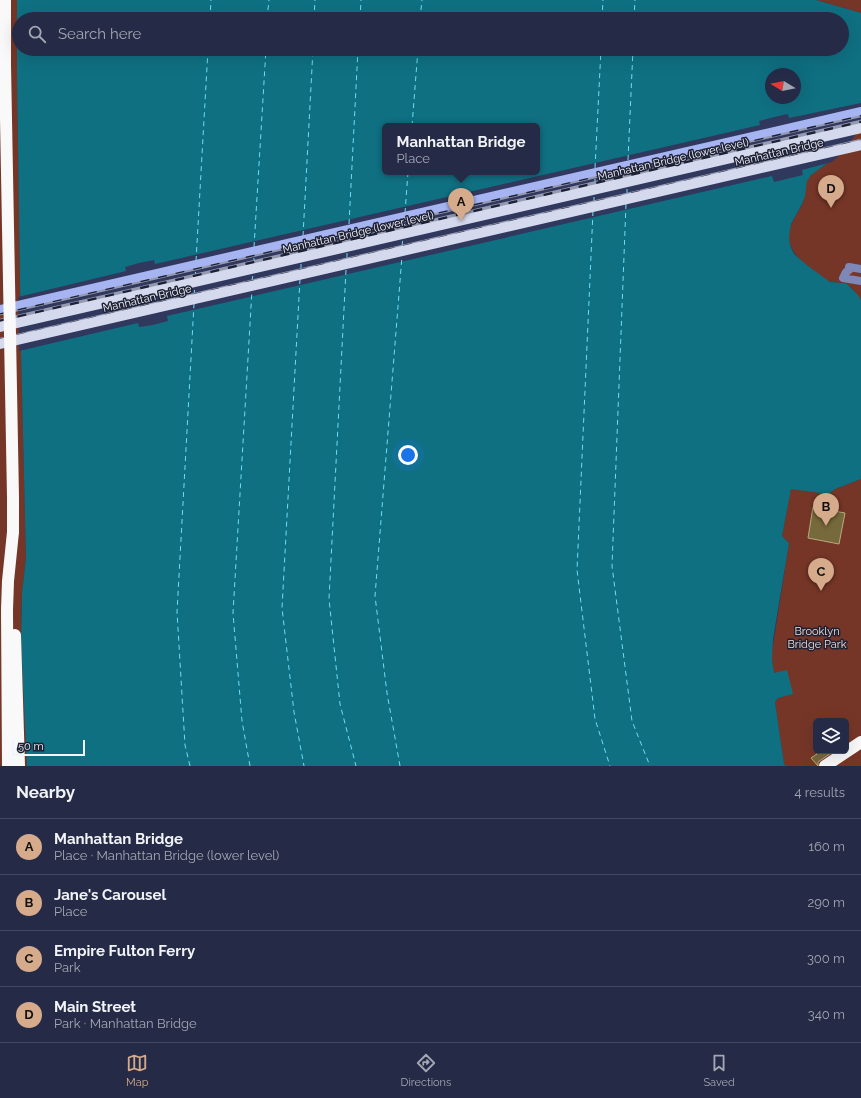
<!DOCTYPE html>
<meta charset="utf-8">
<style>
:root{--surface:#252a46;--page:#2d324d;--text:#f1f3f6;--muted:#a3a7b3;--line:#42465f;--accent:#d6ab8b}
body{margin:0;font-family:Raleway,sans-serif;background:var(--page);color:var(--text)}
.controls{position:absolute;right:12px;bottom:12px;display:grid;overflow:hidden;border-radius:6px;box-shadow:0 4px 16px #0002}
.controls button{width:36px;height:36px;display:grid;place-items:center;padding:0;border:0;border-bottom:1px solid var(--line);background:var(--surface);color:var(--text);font:20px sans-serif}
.compass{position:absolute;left:765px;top:68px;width:36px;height:36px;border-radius:50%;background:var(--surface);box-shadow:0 4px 16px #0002;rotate:280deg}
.scale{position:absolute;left:12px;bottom:10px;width:73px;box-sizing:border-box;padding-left:4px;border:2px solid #f2f5fe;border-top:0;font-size:11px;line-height:14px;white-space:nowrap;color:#f2f5fe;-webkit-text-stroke:3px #1e2133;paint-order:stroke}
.you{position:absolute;left:408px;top:455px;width:14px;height:14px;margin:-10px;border:3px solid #fff;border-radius:50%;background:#1a73e8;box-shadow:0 0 0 6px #1a73e833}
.badge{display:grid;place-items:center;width:26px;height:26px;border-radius:50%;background:var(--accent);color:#111;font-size:13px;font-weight:700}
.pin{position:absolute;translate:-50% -33px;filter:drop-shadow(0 1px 2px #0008)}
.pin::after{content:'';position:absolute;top:21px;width:14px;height:12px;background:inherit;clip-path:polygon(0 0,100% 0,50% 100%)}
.popup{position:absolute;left:382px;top:123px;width:158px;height:52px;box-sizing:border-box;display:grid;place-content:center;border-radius:6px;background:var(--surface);filter:drop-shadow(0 1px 3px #0005);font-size:13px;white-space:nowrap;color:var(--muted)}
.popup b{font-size:15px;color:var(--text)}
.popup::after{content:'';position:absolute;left:50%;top:100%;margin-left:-8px;border:8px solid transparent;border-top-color:var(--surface)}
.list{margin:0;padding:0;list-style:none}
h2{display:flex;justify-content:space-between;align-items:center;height:52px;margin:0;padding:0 16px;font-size:17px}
h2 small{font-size:13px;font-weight:400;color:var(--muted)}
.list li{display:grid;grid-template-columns:26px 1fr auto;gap:12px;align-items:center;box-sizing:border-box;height:56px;padding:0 16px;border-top:1px solid var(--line)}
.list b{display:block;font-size:15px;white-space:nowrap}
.list p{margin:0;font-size:13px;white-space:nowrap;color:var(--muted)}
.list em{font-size:13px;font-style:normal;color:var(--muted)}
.icon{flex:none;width:22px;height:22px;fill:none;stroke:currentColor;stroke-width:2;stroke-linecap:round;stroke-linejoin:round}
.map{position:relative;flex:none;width:861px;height:766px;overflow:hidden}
.search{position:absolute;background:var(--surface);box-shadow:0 4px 16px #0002;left:12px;right:12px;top:12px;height:44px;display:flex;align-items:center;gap:10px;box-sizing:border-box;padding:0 14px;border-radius:22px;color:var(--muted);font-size:15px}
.sheet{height:276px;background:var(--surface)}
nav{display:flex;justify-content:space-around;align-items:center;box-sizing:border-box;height:56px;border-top:1px solid var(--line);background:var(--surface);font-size:11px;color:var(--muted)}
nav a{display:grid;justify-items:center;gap:2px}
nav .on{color:var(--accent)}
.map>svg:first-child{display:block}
.green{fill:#753627;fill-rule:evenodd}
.water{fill:#0f7082;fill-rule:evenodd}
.pier{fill:#31385e}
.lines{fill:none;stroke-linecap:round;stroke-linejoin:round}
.ferry{stroke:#6cdef7;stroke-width:1;stroke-dasharray:5 4;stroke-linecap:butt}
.building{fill:#76693b;stroke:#b8ab7b}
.street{stroke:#7d88b9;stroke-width:8}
.highway{stroke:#f9f9f9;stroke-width:12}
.rail-casing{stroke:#959ab1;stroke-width:4.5}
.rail{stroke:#1e2133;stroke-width:3;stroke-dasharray:9;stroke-linecap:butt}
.secondary-bridge{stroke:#a6b4f2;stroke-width:8}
.primary-bridge{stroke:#d4d9ee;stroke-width:10}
.highway-bridge{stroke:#f9f9f9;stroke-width:12}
.labels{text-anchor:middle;stroke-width:3;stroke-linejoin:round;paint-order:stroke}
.street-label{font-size:11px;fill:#f2f5fe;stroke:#1e2133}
.park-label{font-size:11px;fill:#f4ddd7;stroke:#1e2133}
</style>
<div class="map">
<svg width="861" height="766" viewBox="0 0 861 766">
<rect width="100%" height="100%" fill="#31385e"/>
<!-- green -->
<g class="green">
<polygon points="0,0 17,0 17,76 21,351 26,558 22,593 21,614 27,766 0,766"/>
<polygon points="816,0 861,0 861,13"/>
<path d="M861,124V300C856,293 850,284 841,283C837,282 833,283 829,281C822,278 815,272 809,267C795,256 783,243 792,223C795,216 800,210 803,202C806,193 804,182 810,176C816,170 824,167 830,161C841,149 851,136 861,124Z"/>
<path d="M861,479V766H786L784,764L775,702L778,698L792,694L774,673L772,659V652L789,543L782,536L791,488L828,494L835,489ZM816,721H846V751H816Z"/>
</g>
<!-- water -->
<path class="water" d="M17,0H816L861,13V124L829,162L811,175L807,181L805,196L802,204L791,224L789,237L790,245L792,250L794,254L808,266L830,282L843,283L847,284L858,295L861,300V479L835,489L828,494L791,489L782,536L789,543L773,639L772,659L774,673L787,670L793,694L778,698L775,702L784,764L786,766H27L21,642L22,593L26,558L21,351L17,76ZM19,19H842V49H19ZM771,74H795V98H771ZM385,126H537V172H385Z"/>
<!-- pier -->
<polygon class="pier" points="861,103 861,127 845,150 832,162 802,170 803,175 774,182 772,176 167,316 168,321 153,325 139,327 138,323 19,351 18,297 126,271 125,267 139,263 154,260 155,264 760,125 759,121 774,117 788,114 789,118"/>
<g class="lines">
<!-- ferry -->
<g class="ferry">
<polyline points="210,19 211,0"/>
<polyline points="267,19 269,0"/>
<polyline points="314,19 315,0"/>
<polyline points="360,19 361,0"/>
<polyline points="420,19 422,0"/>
<polyline points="602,19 603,0"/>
<polyline points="634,19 635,0"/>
<polyline points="412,126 418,49"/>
<polyline points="628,160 633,49"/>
<polyline points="595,168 601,49"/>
<polyline points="627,176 628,168"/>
<polyline points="595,184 595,175"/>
<polyline points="627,194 627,188"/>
<polyline points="594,202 594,193"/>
<polyline points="626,204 612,566 632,721 650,766"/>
<polyline points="593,211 577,570 595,719 610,766"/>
<polyline points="405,213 408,172"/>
<polyline points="349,224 358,49"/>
<polyline points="404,229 405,220"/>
<polyline points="303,236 313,49"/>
<polyline points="348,242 348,232"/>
<polyline points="402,246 403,238"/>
<polyline points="254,247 266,49"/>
<polyline points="302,254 302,243"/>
<polyline points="347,258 347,252"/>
<polyline points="196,261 208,49"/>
<polyline points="254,263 254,254"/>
<polyline points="301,269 301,263"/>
<polyline points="346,270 329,599 340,704 356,766"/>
<polyline points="195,277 196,268"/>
<polyline points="300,279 282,608 294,712 304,766"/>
<polyline points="252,281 253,274"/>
<polyline points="194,295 195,286"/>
<polyline points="190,766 185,745 177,612 194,304"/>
<polyline points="250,766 242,721 233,613 252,290"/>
<polyline points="400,766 387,693 375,596 402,256"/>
</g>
</g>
<!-- building -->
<g class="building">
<polygon points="813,507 845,513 839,544 808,538"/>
<polygon points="815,751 834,751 821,760 818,762 818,766 811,758 817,754"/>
</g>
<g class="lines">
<!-- street -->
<polyline class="street" points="861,269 849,267 849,270 848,270 847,272 846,272 843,278 861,281"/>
<!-- highway -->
<g class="highway">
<polyline points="15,635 19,766"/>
<polyline points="8,766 7,610 8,581 13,532"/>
<polyline points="825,766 861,742"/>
</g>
<defs>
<g id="rail">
<polyline points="0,313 861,115"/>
<polyline points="0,321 861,122"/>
<polyline points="0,340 861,141"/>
</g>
</defs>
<!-- rail casing -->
<use href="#rail" class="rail-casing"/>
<!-- rail -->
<use href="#rail" class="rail"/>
<!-- secondary-bridge -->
<polyline class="secondary-bridge" points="0,309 861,111"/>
<!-- primary-bridge -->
<g class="primary-bridge">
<polyline points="0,327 861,128"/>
<polyline points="0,344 861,145"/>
</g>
<!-- highway-bridge -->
<polyline class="highway-bridge" points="5,0 5,65 13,497 13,532"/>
</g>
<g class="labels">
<!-- street labels -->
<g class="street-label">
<text transform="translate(779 152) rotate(-13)" y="4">Manhattan Bridge</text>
<text transform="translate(673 159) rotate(-13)" y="4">Manhattan Bridge (lower level)</text>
<text transform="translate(358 232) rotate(-13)" y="4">Manhattan Bridge (lower level)</text>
<text transform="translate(147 298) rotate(-13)" y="4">Manhattan Bridge</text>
</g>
<!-- park labels -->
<g class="park-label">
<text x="817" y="635">Brooklyn<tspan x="817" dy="13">Bridge Park</tspan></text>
</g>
</g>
</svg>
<div class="controls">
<button><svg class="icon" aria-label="layers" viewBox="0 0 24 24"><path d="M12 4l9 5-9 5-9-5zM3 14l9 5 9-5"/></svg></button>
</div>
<svg class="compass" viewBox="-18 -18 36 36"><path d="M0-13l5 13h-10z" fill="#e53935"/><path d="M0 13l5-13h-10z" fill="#a3a7b3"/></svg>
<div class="scale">50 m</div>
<div class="you"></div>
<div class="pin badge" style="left:461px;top:221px">A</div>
<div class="popup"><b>Manhattan Bridge</b>Place</div>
<div class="pin badge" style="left:826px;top:526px">B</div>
<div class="pin badge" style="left:821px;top:591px">C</div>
<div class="pin badge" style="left:831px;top:208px">D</div>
<div class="search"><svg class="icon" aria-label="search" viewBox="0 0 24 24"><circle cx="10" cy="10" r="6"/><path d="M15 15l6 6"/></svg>Search here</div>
</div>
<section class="sheet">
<h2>Nearby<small>4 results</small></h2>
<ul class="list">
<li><span class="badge">A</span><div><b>Manhattan Bridge</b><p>Place · Manhattan Bridge (lower level)</p></div><em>160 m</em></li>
<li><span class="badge">B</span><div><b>Jane's Carousel</b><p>Place</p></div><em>290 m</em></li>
<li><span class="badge">C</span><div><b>Empire Fulton Ferry</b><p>Park</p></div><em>300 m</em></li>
<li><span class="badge">D</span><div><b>Main Street</b><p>Park · Manhattan Bridge</p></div><em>340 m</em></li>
</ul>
</section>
<nav>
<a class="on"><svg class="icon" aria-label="map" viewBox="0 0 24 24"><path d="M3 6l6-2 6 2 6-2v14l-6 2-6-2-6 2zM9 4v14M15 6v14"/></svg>Map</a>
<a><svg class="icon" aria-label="directions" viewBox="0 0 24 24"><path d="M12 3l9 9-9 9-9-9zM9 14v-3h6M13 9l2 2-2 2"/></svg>Directions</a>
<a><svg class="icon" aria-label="saved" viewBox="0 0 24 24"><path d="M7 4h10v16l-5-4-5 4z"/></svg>Saved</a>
</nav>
